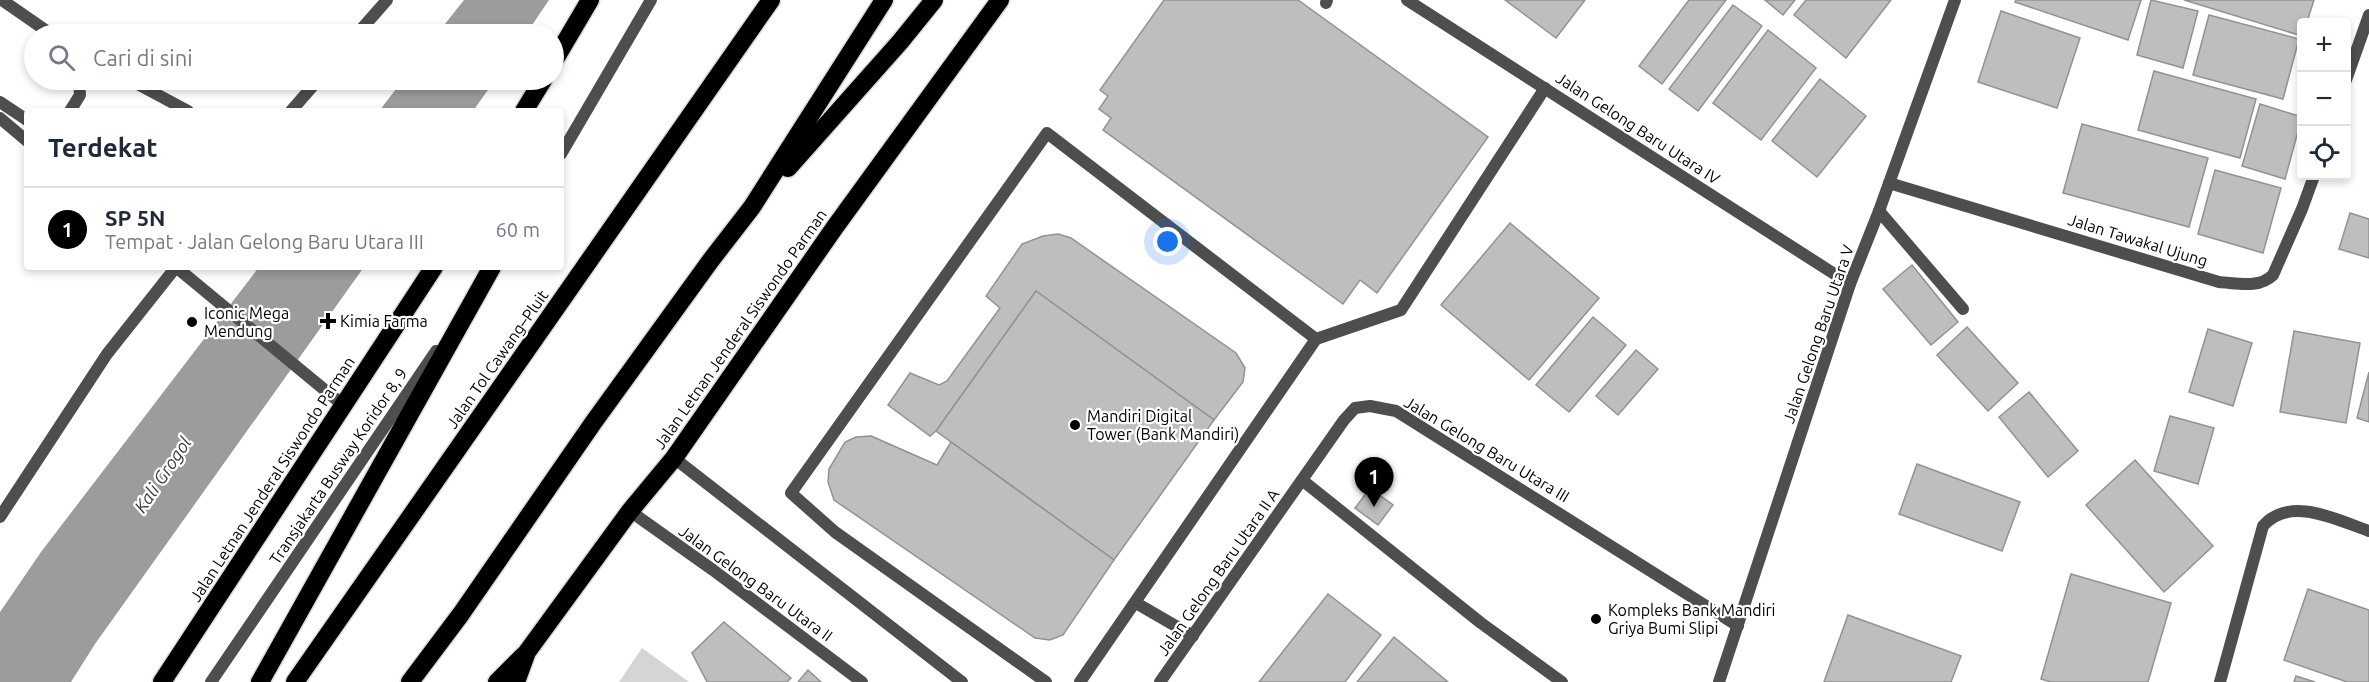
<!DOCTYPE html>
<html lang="id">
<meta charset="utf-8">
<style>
:root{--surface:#fff;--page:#f6f6f7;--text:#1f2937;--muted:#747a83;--line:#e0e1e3;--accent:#000}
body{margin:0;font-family:Ubuntu,sans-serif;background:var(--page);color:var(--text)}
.controls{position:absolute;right:18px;top:18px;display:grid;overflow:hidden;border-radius:6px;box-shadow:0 3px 9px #0003}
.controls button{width:54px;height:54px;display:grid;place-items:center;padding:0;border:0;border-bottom:2px solid var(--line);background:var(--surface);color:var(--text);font:30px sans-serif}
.you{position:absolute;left:1168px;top:242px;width:21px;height:21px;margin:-15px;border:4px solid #fff;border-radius:50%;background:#1a73e8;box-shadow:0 0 0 9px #1a73e833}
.badge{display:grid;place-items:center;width:39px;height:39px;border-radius:50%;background:var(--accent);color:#fff;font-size:20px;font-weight:700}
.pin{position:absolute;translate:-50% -50px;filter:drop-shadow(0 2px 3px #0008)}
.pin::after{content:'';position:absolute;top:32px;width:21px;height:18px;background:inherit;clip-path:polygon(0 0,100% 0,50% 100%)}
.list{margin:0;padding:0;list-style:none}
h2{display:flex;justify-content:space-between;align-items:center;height:78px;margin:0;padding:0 24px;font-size:26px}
h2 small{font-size:20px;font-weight:400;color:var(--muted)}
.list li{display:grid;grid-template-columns:39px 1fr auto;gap:18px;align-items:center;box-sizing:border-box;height:84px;padding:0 24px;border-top:2px solid var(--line)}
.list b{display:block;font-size:22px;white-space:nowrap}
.list p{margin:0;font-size:20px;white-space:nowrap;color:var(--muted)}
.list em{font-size:20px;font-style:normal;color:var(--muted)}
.icon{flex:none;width:33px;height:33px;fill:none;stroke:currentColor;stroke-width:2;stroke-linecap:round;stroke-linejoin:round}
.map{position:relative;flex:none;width:2369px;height:682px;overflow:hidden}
.search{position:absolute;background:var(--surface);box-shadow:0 3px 9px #0003;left:24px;top:24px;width:540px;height:66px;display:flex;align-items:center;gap:15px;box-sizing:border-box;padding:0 21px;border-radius:33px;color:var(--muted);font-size:22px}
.panel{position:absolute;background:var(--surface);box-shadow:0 3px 9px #0003;left:24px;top:108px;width:540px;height:162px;border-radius:6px}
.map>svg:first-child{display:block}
.green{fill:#d5d5d5}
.water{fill:#9c9c9c}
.building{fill:#bebebe;stroke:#929292;stroke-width:1.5}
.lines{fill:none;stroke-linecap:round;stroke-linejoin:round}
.highway-casing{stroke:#dbdbdb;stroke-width:21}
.lane{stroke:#4e4e4e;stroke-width:12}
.street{stroke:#4e4e4e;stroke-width:12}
.highway{stroke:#000;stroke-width:18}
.poi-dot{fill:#000;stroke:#fff;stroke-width:2}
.labels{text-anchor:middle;stroke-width:4.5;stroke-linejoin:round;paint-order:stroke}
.street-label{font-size:16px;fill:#000;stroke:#fff}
.poi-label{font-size:16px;fill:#000;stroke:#fff;text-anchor:start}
.water-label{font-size:18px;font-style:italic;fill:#3d3d3d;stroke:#fff}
</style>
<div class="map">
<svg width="2369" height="682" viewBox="0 0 2369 682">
<rect width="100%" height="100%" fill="#fff"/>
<!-- green -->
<polygon class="green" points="642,648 689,682 619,682"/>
<!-- water -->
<g class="water">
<polygon points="464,0 549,0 526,34 437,34"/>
<polygon points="403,80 495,80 473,111 379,111"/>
<polygon points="259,267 364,267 95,644 71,682 0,682 0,612 41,552"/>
</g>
<!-- building -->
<g class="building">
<polygon points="1164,0 1298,0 1488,137 1377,293 1360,280 1343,304 1103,130 1111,118 1099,109 1108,96 1100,90"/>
<polygon points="1505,0 1585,0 1556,38"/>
<polygon points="1689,0 1726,0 1662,84 1639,66"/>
<polygon points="1765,0 1795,0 1783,15"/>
<polygon points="1806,0 1891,0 1846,58 1794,15"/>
<polygon points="2016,0 2141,0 2128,40 2015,2"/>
<polygon points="2151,0 2198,11 2183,68 2137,55"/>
<polygon points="2184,0 2314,0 2307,22 2302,22 2302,36"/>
<polygon points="1733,5 1762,26 1698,111 1669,89"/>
<polygon points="2001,11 2080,38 2057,108 1978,82"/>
<polygon points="2209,15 2299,39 2283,99 2193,75"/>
<polygon points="1768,30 1816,68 1761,140 1713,103"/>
<polygon points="2154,71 2256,99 2240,158 2138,130"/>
<polygon points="1820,79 1866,116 1817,177 1772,141"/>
<polygon points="2260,104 2302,117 2285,179 2242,166"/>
<polygon points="2082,124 2208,158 2189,227 2063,193"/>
<polygon points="2215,170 2281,188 2263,253 2198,234"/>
<polygon points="2350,213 2369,219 2369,258 2339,249"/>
<polygon points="1510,223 1599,298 1529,380 1441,305"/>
<polygon points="1058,234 1071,238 1236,353 1245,368 1243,382 1214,420 1036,291 936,431 930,436 888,405 910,373 939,385 947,381 1000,308 986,296 1022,244 1043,236"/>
<polygon points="1912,265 1958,322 1931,345 1883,289"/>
<polygon points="1036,291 1214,420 1114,560 936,431"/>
<polygon points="1593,317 1626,345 1569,412 1536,385"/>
<polygon points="1967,327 2018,383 1988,411 1937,355"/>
<polygon points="2208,329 2252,343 2233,406 2189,392"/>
<polygon points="2294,331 2360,343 2346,423 2280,412"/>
<polygon points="1636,350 1658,369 1618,415 1596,396"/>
<polygon points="2369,372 2369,422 2357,418"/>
<polygon points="2029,392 2078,451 2048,477 1999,417"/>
<polygon points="2170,416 2214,428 2198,484 2154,471"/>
<polygon points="871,436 937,465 951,442 1114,560 1063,635 1050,640 1035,638 834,500 828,482 829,469 845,442 856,437"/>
<polygon points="2135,460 2213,546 2164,592 2086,505"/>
<polygon points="1917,464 2020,502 2002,551 1899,514"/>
<polygon points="1370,488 1393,505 1378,525 1355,508"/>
<polygon points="2071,574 2171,603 2148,682 2051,682 2041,679"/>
<polygon points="2308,589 2369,610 2369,682 2347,682 2284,660"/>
<polygon points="1328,594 1381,635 1345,682 1259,682"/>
<polygon points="1848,615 1961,656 1951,682 1824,682"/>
<polygon points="724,622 791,678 787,682 707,682 692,653"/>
<polygon points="1394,637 1448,682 1357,682"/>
<polygon points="808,670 821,682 798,682"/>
<polygon points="2296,676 2315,682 2294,682"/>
</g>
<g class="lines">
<defs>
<g id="highway">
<polyline points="554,61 590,0"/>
<polyline points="524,111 543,80"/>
<polyline points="788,168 900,42 934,0"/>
<polyline points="162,682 434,267"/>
<polyline points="260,682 492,267"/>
<polyline points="295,682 771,0"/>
<polyline points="410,682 461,614 593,423 711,260 752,207 884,0"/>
<polyline points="497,682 524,655"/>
<polyline points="516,682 527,652 630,511 674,458 835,227 1000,0"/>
</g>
</defs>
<!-- highway casing -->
<use href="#highway" class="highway-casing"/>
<!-- lane -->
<g class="lane">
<polyline points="1326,3 1327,0"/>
<polyline points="357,34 387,0"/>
<polyline points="291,111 318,80"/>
<polyline points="561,154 651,0"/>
<polyline points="674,458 962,682"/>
<polyline points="1136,603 1193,636"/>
<polyline points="211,682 436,351"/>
<polyline points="1046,682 835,532 791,493 1047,133 1316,339"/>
<polyline points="1080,682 1316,339 1401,310 1545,88"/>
</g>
<!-- street -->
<g class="street">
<polyline points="2,0 51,34"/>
<polyline points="1407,0 1850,284"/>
<polyline points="130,80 188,111"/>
<polyline points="2346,80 2369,15"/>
<polyline points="0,102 27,120"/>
<polyline points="70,111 80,95 79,80"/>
<polyline points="0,118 27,141"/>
<path d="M1889,183L2219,282C2237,283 2259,289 2273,275L2302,209L2314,176"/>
<polyline points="1879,211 1963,309"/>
<polyline points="176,267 343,405"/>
<polyline points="1302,480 1481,623 1562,682"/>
<polyline points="630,511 713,570 862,682"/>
<polyline points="0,517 107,354 176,267"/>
<polyline points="1160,682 1344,420 1355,408 1370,406 1396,411 1738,626"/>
<polyline points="1719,682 1850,284 1879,211 1955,0"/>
<path d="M2220,682L2263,526C2290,495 2337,520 2369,531"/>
</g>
<!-- highway -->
<use href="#highway" class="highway"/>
</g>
<!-- markers -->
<g class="poi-dot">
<path d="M325 312h6v6h6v6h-6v6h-6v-6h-6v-6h6z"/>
<circle cx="192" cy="322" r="6"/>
<circle cx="1075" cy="425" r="6"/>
<circle cx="1596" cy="619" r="6"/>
</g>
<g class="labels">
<!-- street labels -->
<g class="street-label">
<text transform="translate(1638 128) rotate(33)" y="6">Jalan Gelong Baru Utara IV</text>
<text transform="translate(2138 240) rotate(17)" y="6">Jalan Tawakal Ujung</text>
<text transform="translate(740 329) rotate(-55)" y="6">Jalan Letnan Jenderal Siswondo Parman</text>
<text transform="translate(1818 334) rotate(-71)" y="6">Jalan Gelong Baru Utara V</text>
<text transform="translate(497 359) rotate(-55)" y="6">Jalan Tol Cawang–Pluit</text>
<text transform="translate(1487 449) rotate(31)" y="6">Jalan Gelong Baru Utara III</text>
<text transform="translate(338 466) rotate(-56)" y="6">Transjakarta Busway Koridor 8, 9</text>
<text transform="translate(272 479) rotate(-57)" y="6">Jalan Letnan Jenderal Siswondo Parman</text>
<text transform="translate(1218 572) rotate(-55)" y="6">Jalan Gelong Baru Utara II A</text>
<text transform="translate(756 583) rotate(36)" y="6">Jalan Gelong Baru Utara II</text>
</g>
<!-- poi labels -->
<g class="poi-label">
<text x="204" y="319">Iconic Mega<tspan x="204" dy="18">Mendung</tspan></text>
<text x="340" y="327">Kimia Farma</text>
<text x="1087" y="422">Mandiri Digital<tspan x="1087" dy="18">Tower (Bank Mandiri)</tspan></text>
<text x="1608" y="616">Kompleks Bank Mandiri<tspan x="1608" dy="18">Griya Bumi Slipi</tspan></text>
</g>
<!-- water labels -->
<g class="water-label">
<text transform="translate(163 475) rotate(-56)" y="6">Kali Grogol</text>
</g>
</g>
</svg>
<div class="controls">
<button>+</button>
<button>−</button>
<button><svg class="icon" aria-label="locate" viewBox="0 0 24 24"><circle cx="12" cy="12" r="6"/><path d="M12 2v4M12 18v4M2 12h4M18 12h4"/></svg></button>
</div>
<div class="you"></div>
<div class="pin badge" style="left:1374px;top:507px">1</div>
<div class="search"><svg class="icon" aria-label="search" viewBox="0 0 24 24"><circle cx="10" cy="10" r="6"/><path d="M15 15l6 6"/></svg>Cari di sini</div>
<section class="panel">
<h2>Terdekat<small></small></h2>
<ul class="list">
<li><span class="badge">1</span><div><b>SP 5N</b><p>Tempat · Jalan Gelong Baru Utara III</p></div><em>60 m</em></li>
</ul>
</section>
</div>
